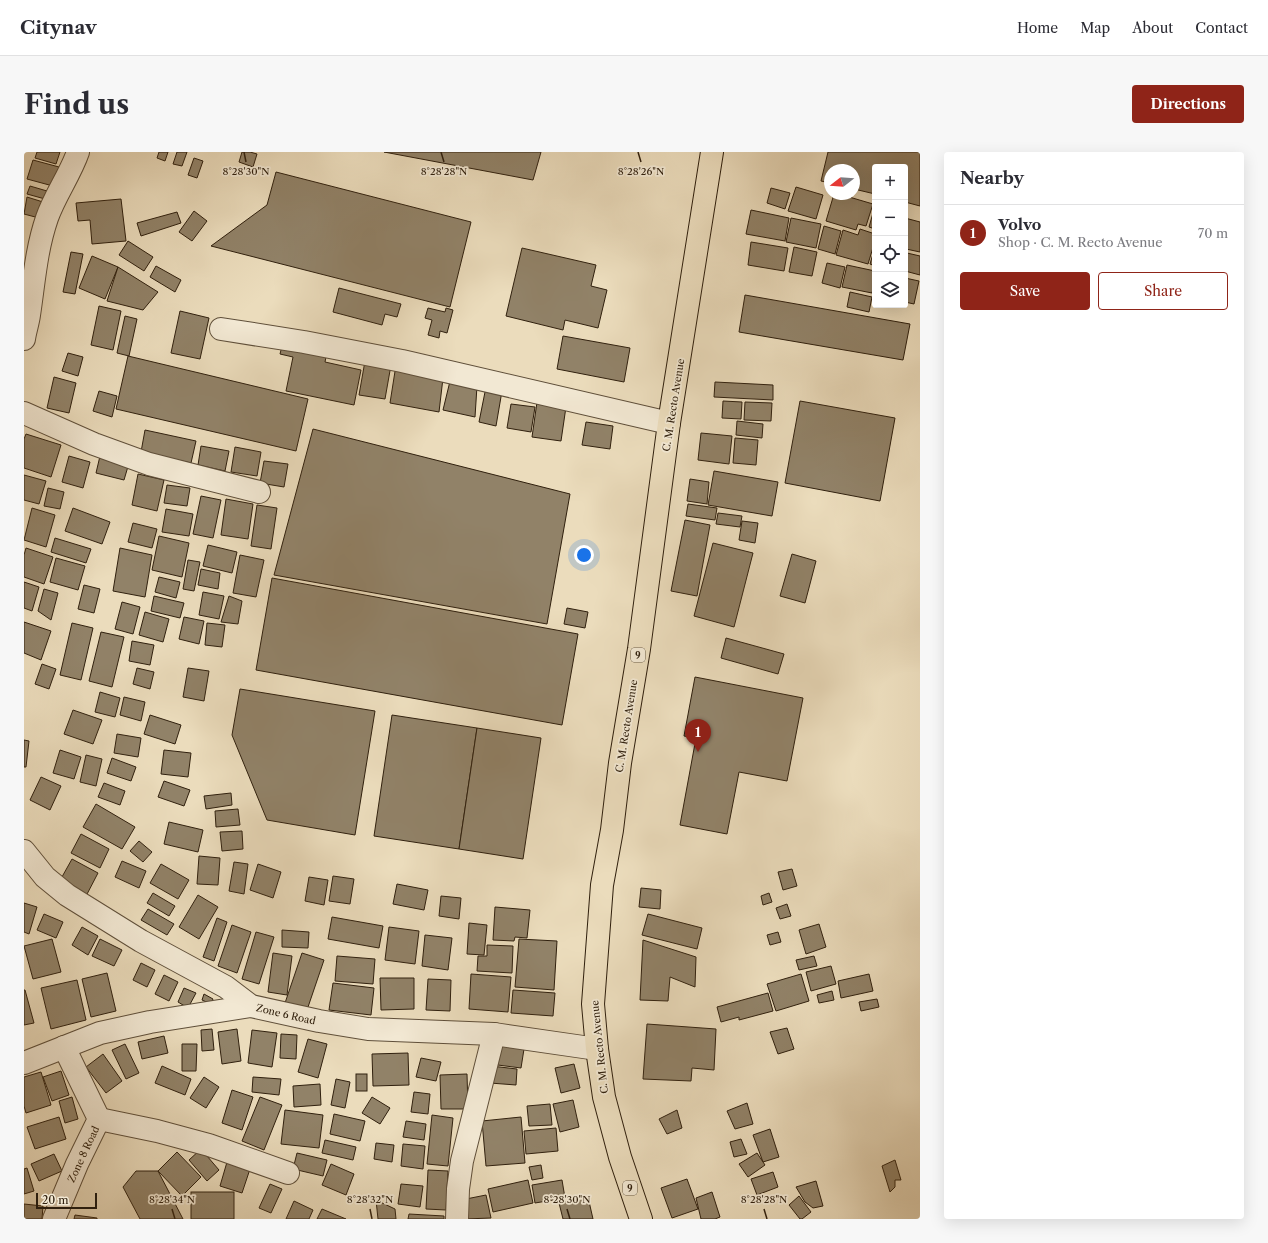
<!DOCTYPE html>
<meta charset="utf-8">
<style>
:root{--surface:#fff;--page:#f7f7f7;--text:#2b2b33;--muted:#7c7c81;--line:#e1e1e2;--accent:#8f2418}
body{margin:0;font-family:"Libre Caslon Text",serif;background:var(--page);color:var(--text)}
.controls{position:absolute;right:12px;top:12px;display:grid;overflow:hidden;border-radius:4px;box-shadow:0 4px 16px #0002}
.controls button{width:36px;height:36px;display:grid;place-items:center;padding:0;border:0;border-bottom:1px solid var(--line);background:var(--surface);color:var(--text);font:20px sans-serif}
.compass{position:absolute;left:800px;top:12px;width:36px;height:36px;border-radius:50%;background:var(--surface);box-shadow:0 4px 16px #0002;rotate:253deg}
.scale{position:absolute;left:12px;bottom:10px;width:61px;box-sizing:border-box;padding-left:4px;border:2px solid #30200e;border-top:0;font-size:11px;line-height:14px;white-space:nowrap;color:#30200e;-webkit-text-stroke:3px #f2e8d3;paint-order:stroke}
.you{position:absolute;left:560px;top:403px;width:14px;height:14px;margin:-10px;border:3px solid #fff;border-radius:50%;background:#1a73e8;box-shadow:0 0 0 6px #1a73e833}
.badge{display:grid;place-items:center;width:26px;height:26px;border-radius:50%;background:var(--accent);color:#fff;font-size:13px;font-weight:700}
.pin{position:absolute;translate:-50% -33px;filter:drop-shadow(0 1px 2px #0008)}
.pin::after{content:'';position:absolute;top:21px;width:14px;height:12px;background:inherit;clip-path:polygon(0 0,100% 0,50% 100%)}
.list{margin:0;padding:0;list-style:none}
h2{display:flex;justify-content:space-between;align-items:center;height:52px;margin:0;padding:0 16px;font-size:17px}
h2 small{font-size:13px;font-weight:400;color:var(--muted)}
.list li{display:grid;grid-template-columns:26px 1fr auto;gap:12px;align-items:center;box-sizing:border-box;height:56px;padding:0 16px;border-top:1px solid var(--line)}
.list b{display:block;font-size:15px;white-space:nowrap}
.list p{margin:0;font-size:13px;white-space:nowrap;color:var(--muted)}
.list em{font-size:13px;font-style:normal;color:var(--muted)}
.actions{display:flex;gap:8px;padding:12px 16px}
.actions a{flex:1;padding:9px 0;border:1px solid var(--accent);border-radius:4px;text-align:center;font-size:14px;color:var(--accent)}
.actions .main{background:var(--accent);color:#fff}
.icon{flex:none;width:22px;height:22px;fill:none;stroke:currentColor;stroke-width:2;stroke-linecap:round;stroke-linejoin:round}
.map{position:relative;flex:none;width:896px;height:1067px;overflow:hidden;border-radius:4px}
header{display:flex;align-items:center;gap:24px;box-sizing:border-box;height:56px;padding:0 20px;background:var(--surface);border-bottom:1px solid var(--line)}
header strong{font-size:19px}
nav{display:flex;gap:22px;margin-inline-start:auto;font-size:14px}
.intro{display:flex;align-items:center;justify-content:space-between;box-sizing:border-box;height:96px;padding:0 24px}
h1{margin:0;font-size:28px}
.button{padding:10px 18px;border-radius:4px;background:var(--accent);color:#fff;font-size:14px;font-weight:700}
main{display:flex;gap:24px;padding:0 24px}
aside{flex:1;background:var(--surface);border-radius:4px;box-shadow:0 4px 16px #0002}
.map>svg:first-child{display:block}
.building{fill:#918268;stroke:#30200e}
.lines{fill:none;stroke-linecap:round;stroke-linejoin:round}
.minor-casing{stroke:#5f4f3a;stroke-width:24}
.highway-casing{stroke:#30200e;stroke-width:24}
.minor{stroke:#f2e8d3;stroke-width:22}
.highway{stroke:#ebdcbc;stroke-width:22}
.ticks{fill:none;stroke:#30200e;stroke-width:1.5}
.labels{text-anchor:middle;stroke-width:3.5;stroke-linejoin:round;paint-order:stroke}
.shield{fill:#f2e8d3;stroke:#6a5c49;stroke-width:1}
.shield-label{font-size:9px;font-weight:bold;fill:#30200e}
.street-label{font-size:10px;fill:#30200e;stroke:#f2e8d3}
.ticks-label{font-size:10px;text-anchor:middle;fill:#30200e;stroke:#f2e8d3;stroke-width:3.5;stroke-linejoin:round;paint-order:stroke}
</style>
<header>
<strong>Citynav</strong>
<nav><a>Home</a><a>Map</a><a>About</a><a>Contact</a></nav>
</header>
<div class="intro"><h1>Find us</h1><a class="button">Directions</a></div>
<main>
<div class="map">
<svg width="896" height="1067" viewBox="0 0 896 1067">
<rect width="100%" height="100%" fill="#ebdcbc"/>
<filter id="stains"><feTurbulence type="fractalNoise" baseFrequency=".005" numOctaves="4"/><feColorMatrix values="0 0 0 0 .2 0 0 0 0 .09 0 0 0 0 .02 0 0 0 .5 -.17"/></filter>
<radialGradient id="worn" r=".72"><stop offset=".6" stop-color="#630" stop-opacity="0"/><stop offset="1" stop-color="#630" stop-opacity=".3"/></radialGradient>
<!-- building -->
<g class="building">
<polygon points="13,0 36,0 32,12 11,6"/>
<polygon points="135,0 144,0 141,9 133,6"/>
<polygon points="153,0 163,0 158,14 149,12"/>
<polygon points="218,0 226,0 233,2 229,15 215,10"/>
<polygon points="360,0 517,0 509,28"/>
<polygon points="804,0 896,0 896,54 881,50 881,15 851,15 851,42 830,37 830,18 806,18 806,31 797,29"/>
<polygon points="170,6 179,9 173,26 164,23"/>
<polygon points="9,8 35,15 29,34 3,27"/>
<polygon points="252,20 447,70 426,155 187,94 243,53"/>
<polygon points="6,34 23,39 21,47 3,42"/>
<polygon points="772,35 799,43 792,67 764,59"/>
<polygon points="747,36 766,41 761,57 743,51"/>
<polygon points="810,42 815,42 849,52 842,74 834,72 832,78 802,69"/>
<polygon points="3,45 19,50 15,66 0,62"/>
<polygon points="97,47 102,89 68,92 66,68 54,69 52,51"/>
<polygon points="851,54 851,77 845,75"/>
<polygon points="727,58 765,66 761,89 722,82"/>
<polygon points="170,59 183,69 168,89 155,80"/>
<polygon points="153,60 157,71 117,84 113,71"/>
<polygon points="767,66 797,72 792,96 762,90"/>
<polygon points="881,66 896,70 896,100 882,97 881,102"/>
<polygon points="800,74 817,79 811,102 794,97"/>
<polygon points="836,77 851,82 851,89 844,112 812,103 819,78 834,83"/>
<polygon points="104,89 129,105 120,119 95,103"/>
<polygon points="727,90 764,96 760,119 724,113"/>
<polygon points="770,95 793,100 788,124 765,120"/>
<polygon points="851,95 851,114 846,112"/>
<polygon points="498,96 572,113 567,134 583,138 574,176 541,168 539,178 482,164"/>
<polygon points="47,100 59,102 51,142 39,140"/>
<polygon points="883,101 896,104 896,123 881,119"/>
<polygon points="68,104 94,115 81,147 55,136"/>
<polygon points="803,111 821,115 816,136 798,131"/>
<polygon points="823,113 851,119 851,128 848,141 818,135"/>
<polygon points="132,114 157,128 151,140 126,125"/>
<polygon points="94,115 134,140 119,158 83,149"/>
<polygon points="881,126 895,129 890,152 881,150"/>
<polygon points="315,136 377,152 373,165 361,162 358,173 309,160"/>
<polygon points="826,140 848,145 845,160 823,155"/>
<polygon points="721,143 886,172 879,208 715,180"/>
<polygon points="75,154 97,159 89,198 67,193"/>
<polygon points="404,156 421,160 422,156 429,158 423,181 416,179 415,186 404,183 408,168 401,166"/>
<polygon points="156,159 185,166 176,207 147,201"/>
<polygon points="101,164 113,167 105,204 93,201"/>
<polygon points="539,184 606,196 600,230 533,217"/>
<polygon points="259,190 303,200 301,210 337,218 330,253 262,239 269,205 256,202"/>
<polygon points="44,201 59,205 54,224 38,219"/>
<polygon points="104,204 284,247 272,299 92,257"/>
<polygon points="341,209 367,213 361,247 335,243"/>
<polygon points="372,213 419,226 415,260 366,251"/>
<polygon points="30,225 52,231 45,261 23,256"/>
<polygon points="427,225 453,234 451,265 419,258"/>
<polygon points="691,230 749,233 749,248 690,245"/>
<polygon points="462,235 478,239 472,274 455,270"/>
<polygon points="75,239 93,244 88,265 69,259"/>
<polygon points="514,243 543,248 537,289 508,285"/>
<polygon points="699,249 718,250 717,267 698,266"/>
<polygon points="776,249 871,266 856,349 761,331"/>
<polygon points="721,250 748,251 747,269 720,268"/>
<polygon points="487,252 511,255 507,280 483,276"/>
<polygon points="713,269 739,272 738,286 712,283"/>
<polygon points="562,270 589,274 586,297 558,293"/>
<polygon points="289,277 546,342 523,472 250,423"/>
<polygon points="121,278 172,289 167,311 117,300"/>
<polygon points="677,281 708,284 705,312 674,308"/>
<polygon points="2,282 37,293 27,325 0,316 0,287"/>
<polygon points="711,286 734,288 732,313 709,311"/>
<polygon points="177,294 205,299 201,319 174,313"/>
<polygon points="211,295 237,300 233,324 207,320"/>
<polygon points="45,304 66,310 59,336 38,330"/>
<polygon points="76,304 105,311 100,328 72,321"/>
<polygon points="240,309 264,312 260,335 236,331"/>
<polygon points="690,319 754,330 748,364 684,353"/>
<polygon points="114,322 140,328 133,359 108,353"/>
<polygon points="0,323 22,329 15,352 0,348"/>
<polygon points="666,327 685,330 683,352 663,349"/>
<polygon points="143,333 166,336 163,354 140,351"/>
<polygon points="24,336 40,340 36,357 20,354"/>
<polygon points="177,344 197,348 189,386 169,382"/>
<polygon points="202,347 229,352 224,387 197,383"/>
<polygon points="664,352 693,356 691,368 662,364"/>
<polygon points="233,353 253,356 247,397 227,394"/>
<polygon points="8,356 31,363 22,395 0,388"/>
<polygon points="49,356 86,370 78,392 41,379"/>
<polygon points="142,357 169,362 165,384 138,380"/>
<polygon points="694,361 718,364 716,375 692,372"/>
<polygon points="661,368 686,373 673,444 647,439"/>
<polygon points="718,369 734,371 731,391 715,388"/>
<polygon points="109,371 133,377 128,396 104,390"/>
<polygon points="135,384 165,391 158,425 128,418"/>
<polygon points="31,386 67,397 62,411 27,400"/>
<polygon points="689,391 729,401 710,475 670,464"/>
<polygon points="184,393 213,400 208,421 179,414"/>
<polygon points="2,396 29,405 20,432 0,425 0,403"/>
<polygon points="96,396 128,403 121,445 89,439"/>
<polygon points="768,402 792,409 781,451 756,444"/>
<polygon points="216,403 240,408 232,445 209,441"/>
<polygon points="32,406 61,414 54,438 26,430"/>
<polygon points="164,408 176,410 170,439 159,437"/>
<polygon points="177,417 196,421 194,437 174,433"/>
<polygon points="135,425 156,430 152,446 131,440"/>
<polygon points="248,426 554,482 538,573 232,518"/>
<polygon points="0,430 15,435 8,459 0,456"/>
<polygon points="60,433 76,437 70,461 54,457"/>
<polygon points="20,437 34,441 27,468 14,459"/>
<polygon points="179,440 200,444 195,467 175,463"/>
<polygon points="130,444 160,451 156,466 127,459"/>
<polygon points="205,444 218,449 214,472 197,470"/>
<polygon points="98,450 116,455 109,482 91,477"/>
<polygon points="543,456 564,460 561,476 540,472"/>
<polygon points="121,460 145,467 139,490 115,483"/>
<polygon points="160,465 180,469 175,492 155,487"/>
<polygon points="0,470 27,479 17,508 0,501"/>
<polygon points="48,471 69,476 57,528 36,523"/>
<polygon points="183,471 201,473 198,495 181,493"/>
<polygon points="77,480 100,485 88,535 65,529"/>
<polygon points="702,486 760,502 754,522 697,506"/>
<polygon points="108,489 130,493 126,513 105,509"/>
<polygon points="18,512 32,517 25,537 11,532"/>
<polygon points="113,516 130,520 126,537 109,532"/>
<polygon points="164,516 185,519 180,549 159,545"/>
<polygon points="671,525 779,546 763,629 715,620 703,682 656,673 672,586 660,584"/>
<polygon points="216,537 351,559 331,683 243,668 208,583"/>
<polygon points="76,540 96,546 91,565 71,560"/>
<polygon points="100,545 121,550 117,569 96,563"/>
<polygon points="49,558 78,568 69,592 40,582"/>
<polygon points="126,563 157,573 151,592 120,582"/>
<polygon points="368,563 453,576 435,697 350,684"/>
<polygon points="453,576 517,586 499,707 435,697"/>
<polygon points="93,582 117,586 114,605 90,601"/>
<polygon points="0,588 5,589 2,615 0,615"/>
<polygon points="36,598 57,605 50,627 29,621"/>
<polygon points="140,598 167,601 164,625 137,622"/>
<polygon points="62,603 78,607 72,634 56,630"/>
<polygon points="88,606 112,615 107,629 83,621"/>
<polygon points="17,625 37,634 26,658 6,648"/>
<polygon points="140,629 166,638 160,654 134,645"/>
<polygon points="80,631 101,639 96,653 74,645"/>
<polygon points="207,641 208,653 182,657 180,644"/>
<polygon points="72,652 111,675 98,697 59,675"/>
<polygon points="214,657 216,673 192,675 191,659"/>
<polygon points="145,670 179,678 174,700 140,692"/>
<polygon points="218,679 219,697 198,699 196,680"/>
<polygon points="57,682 85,697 76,716 47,701"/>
<polygon points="115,689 128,700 119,710 106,699"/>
<polygon points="175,704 196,706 194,733 173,732"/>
<polygon points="48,707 74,721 61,746 34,732"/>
<polygon points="98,709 122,719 115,736 91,725"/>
<polygon points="210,710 224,712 220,742 205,739"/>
<polygon points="137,712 165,728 154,747 126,731"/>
<polygon points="234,712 257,720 249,746 226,738"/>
<polygon points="768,717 773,734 759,738 754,720"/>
<polygon points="309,724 330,727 326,752 305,749"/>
<polygon points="285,725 304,728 300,753 281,749"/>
<polygon points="373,732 404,738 400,758 369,752"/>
<polygon points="617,736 637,738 636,757 615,755"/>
<polygon points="129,741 151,754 145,764 123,751"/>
<polygon points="745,741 748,750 739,753 737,744"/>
<polygon points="174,743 194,755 175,787 155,775"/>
<polygon points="417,744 437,746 435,767 415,764"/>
<polygon points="0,751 13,755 5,782 0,780"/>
<polygon points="763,752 767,764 756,767 752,756"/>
<polygon points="471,755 506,758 503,786 491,785 490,789 469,788"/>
<polygon points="124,757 150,772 143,783 117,768"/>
<polygon points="20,762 39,770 32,786 13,778"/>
<polygon points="624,762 678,776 673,797 618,783"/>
<polygon points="308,765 359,774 355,796 304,787"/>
<polygon points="193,766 203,770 190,809 179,805"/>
<polygon points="445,771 463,773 460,803 443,802"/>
<polygon points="795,772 802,795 782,802 775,778"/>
<polygon points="208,773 227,780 213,821 194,814"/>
<polygon points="58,775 74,784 64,803 48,793"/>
<polygon points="365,775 395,779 391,812 361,808"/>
<polygon points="258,778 285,780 284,796 258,795"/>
<polygon points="232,780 250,785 235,832 218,827"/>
<polygon points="754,780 757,790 746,793 743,783"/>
<polygon points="401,783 428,786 424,818 398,814"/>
<polygon points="28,787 37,820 9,827 0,794"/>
<polygon points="76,787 98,798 90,814 68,804"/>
<polygon points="495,787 533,789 530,838 491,835"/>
<polygon points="619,788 672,805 671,835 646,825 644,849 616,848"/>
<polygon points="463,793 489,794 488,821 453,819 454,804 463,804"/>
<polygon points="249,801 268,804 263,843 244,840"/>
<polygon points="278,801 300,808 283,858 261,851"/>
<polygon points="313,804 351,807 349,832 311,829"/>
<polygon points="790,804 793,814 775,818 772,808"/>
<polygon points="117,811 131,818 123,835 109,828"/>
<polygon points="807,814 812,832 787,839 782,820"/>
<polygon points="83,821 92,859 67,865 58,827"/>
<polygon points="447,822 487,825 484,860 445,857"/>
<polygon points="777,822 785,849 752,859 743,832"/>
<polygon points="845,822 849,839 817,846 814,829"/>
<polygon points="140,823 154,830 145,849 131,842"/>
<polygon points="356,826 390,826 390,857 357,858"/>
<polygon points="404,827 427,828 426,859 402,858"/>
<polygon points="53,828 62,868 27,877 17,836"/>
<polygon points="309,831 350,836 347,863 305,858"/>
<polygon points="160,836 172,841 164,856 154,850"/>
<polygon points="0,838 1,838 10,871 0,873"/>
<polygon points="489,838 531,841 529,864 487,861"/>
<polygon points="808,839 810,848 795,851 793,843"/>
<polygon points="744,841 749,859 715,868 715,865 697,870 693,855"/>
<polygon points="180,842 189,847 187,852 178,848"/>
<polygon points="853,847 855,855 837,859 835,850"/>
<polygon points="623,872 692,877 690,918 668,916 667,929 619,927"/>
<polygon points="763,876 770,897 754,902 746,880"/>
<polygon points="188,877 190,898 178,899 177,878"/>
<polygon points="213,877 217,909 198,912 194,880"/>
<polygon points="228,878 253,881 248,915 224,911"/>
<polygon points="257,882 273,883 272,907 256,906"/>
<polygon points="140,884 144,901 118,907 114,890"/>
<polygon points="284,887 303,892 294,926 274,920"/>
<polygon points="469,888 500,897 497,916 466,912"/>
<polygon points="101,892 115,921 102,927 88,898"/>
<polygon points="158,892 173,892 172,919 158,919"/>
<polygon points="384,901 385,933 349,934 348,902"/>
<polygon points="79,902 98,929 82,941 62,915"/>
<polygon points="397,906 417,910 412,929 392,925"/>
<polygon points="550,912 556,936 537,941 531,916"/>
<polygon points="138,914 167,927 161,943 131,931"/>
<polygon points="467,914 493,917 492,933 466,931"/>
<polygon points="37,919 45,943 28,949 19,925"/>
<polygon points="17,920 27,953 2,961 0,954 0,925"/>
<rect x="332" y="922" width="11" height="17"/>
<polygon points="443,922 444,957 417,957 416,923"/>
<polygon points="180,925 195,935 182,956 166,946"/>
<polygon points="229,925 257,927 255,943 228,940"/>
<polygon points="312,927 326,930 321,956 307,953"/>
<polygon points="296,932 297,953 270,955 269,934"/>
<polygon points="208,938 229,945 218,978 198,971"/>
<polygon points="390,940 406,942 404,962 387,960"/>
<polygon points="48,945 54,967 41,971 35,949"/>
<polygon points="236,945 258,953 240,998 218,989"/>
<polygon points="348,945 366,956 356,972 338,961"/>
<polygon points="549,948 555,975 536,980 529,952"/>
<polygon points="723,951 729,972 711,977 703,959"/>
<polygon points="526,952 528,973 505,974 503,954"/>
<polygon points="261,958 299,963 295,996 257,992"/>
<polygon points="653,958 658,976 643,982 635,967"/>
<polygon points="310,962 341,969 336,989 306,982"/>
<polygon points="408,963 429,966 424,1014 403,1012"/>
<polygon points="35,965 42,987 11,997 3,975"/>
<polygon points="497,965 501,1011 462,1014 458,969"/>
<polygon points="382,969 402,972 400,988 379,985"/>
<polygon points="532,976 534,999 502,1002 500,979"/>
<polygon points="746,977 755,1005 739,1010 729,983"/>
<polygon points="717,987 723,1002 710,1005 706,990"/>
<polygon points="301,988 332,995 329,1008 298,1001"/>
<polygon points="352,991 370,993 368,1010 350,1007"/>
<polygon points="379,992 401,994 399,1017 377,1014"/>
<polygon points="177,997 195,1018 183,1029 165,1008"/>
<polygon points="153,1000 177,1025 158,1044 134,1019"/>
<polygon points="273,1001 303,1008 299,1024 269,1017"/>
<polygon points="733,1001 741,1013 724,1025 715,1012"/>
<polygon points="30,1002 38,1019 15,1029 7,1012"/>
<polygon points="871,1008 877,1028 871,1028 871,1035 866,1040 858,1014"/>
<polygon points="203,1010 226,1017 218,1041 196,1034"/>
<polygon points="307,1012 330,1022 322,1043 298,1033"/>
<polygon points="517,1013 519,1026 508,1028 505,1015"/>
<polygon points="3,1016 10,1039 0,1042 0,1017"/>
<polygon points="404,1018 424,1019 422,1058 402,1057"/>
<polygon points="112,1019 134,1019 159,1067 116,1067 99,1035"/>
<polygon points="749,1020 754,1035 733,1043 727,1027"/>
<polygon points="663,1027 674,1057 648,1066 637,1036"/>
<polygon points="504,1028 509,1051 469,1060 464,1037"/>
<polygon points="538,1028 541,1046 511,1051 508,1033"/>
<polygon points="792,1029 799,1054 789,1056 781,1050 772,1035"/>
<polygon points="246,1032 258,1037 247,1061 235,1056"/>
<polygon points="377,1032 399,1034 396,1055 374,1052"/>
<rect x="167" y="1040" width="43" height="27"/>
<polygon points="688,1040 696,1065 691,1067 677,1067 672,1046"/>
<polygon points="462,1043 467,1066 441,1067 437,1048"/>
<polygon points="775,1044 787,1060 778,1067 776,1067 765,1053"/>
<polygon points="564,1045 569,1067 539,1067 535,1051"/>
<polygon points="352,1048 371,1057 372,1067 354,1067"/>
<polygon points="270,1049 289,1058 285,1067 262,1067"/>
<polygon points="0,1052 19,1054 18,1067 0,1067"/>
<polygon points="298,1057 322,1067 293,1067"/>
<polygon points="385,1062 420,1064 420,1067 384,1067"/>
<polygon points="51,1063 73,1066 73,1067 50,1067"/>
</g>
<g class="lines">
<defs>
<g id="minor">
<polyline points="197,177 280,190 378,209 645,271"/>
<path d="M0,187C1,179 4,171 5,163C10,130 12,98 23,66C31,43 46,23 54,0"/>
<polyline points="0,261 70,292 125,312 235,340"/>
<polyline points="0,699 21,725 43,743 117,789 202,835 227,854 295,869 344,877 470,882 573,897"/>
<polyline points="0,911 76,881 126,870 227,854"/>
<polyline points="75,967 133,979 185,993 264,1021"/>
<polyline points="30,1067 53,1012 75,967 40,895"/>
<polyline points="433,1067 434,1037 438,1009 470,882"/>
</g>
<polyline id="highway" points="617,1067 596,1005 580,945 573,897 569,852 578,733 588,678 596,611 615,497 645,271 688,0"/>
</defs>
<!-- minor casing -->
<use href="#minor" class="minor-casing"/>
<!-- highway casing -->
<use href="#highway" class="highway-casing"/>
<!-- minor -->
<use href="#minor" class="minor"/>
<!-- highway -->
<use href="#highway" class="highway"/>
</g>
<!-- ticks -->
<path class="ticks" d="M220,0L222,10M417,0L420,10M614,0L617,10M148,1057L151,1067M346,1057L348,1067M543,1057L546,1067M740,1057L743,1067"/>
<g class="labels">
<!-- shield labels -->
<g class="shield">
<rect x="607" y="496" width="14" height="14" rx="3"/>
<rect x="599" y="1029" width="14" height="14" rx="3"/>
</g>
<g class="shield-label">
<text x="614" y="506">9</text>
<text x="606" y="1039">9</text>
</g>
<!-- street labels -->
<g class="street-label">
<text transform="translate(649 253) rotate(-81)" y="4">C. M. Recto Avenue</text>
<text transform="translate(602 574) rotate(-81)" y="4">C. M. Recto Avenue</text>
<text transform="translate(262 862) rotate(13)" y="4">Zone 6 Road</text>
<text transform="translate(575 895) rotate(-96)" y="4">C. M. Recto Avenue</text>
<text transform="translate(59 1002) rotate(-65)" y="4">Zone 8 Road</text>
</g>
</g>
<g class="ticks-label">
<text x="222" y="23">8°28'30"N</text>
<text x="420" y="23">8°28'28"N</text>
<text x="617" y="23">8°28'26"N</text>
<text x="148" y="1051">8°28'34"N</text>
<text x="346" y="1051">8°28'32"N</text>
<text x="543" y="1051">8°28'30"N</text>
<text x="740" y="1051">8°28'28"N</text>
</g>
<rect width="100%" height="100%" filter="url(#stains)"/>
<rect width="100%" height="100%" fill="url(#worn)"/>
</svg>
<div class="controls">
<button>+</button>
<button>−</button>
<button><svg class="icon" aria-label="locate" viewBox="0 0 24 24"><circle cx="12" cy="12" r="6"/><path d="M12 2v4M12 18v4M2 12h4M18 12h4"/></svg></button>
<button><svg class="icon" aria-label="layers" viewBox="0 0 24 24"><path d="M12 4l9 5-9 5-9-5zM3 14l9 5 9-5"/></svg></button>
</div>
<svg class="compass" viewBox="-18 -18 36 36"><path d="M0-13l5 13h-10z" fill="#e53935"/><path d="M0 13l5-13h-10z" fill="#7c7c81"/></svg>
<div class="scale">20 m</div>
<div class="you"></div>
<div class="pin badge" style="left:674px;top:600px">1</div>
</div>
<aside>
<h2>Nearby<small></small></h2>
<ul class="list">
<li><span class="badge">1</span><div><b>Volvo</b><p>Shop · C. M. Recto Avenue</p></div><em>70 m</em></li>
</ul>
<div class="actions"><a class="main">Save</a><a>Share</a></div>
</aside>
</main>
